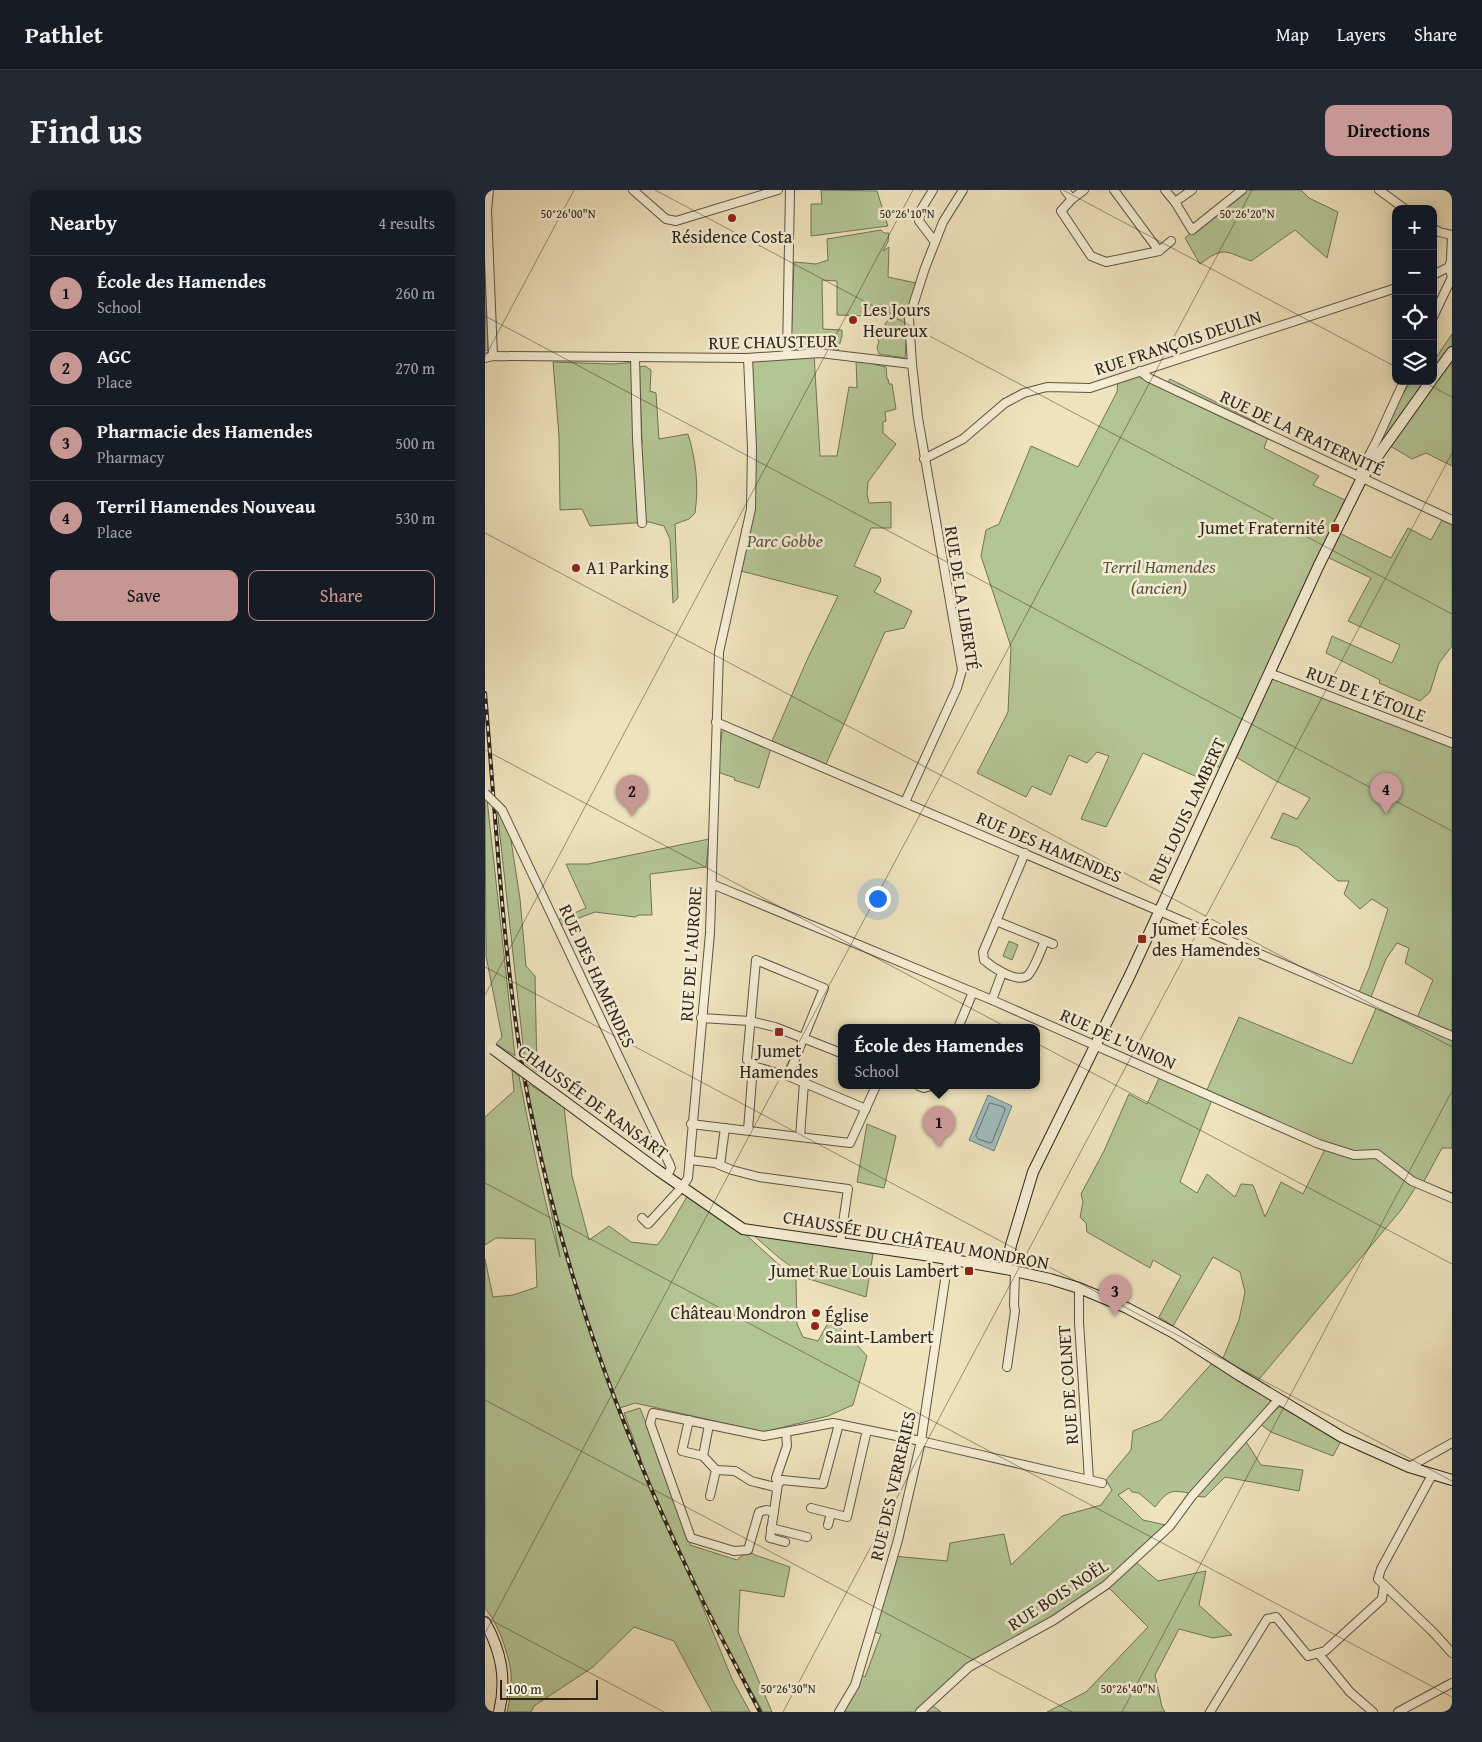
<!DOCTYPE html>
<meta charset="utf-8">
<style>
:root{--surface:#171b24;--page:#242831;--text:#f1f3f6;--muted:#9ea1a6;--line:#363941;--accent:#c59692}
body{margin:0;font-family:"Gentium Book Plus",serif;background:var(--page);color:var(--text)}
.controls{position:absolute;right:15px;top:15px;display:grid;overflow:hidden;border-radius:10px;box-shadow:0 2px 12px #0003}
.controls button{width:45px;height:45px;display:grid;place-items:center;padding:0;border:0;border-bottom:1px solid var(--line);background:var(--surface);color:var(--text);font:25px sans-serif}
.scale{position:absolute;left:15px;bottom:12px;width:98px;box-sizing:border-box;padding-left:5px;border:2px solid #2c241b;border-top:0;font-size:14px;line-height:18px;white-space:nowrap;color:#2c241b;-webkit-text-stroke:4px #f5edd4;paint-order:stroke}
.you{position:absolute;left:392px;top:708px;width:18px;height:18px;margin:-12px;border:4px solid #fff;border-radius:50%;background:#1a73e8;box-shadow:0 0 0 8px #1a73e833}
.badge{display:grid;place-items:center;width:32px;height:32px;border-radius:50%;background:var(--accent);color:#111;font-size:16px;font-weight:700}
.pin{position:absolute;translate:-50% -41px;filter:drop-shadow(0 1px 2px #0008)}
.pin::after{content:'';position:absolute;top:26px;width:18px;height:15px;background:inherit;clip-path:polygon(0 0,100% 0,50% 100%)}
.popup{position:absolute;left:353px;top:834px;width:202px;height:65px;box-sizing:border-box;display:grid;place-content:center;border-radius:10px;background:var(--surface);filter:drop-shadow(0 1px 4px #0005);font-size:16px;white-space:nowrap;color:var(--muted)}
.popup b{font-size:19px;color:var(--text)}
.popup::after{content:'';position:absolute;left:50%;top:100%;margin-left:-10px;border:10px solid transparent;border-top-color:var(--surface)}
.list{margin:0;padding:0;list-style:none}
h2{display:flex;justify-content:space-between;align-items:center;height:65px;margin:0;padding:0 20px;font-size:21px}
h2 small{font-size:16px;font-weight:400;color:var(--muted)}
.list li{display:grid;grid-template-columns:32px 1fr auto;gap:15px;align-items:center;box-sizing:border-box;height:75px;padding:0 20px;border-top:1px solid var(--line)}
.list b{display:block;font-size:19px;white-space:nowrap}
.list p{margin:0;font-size:16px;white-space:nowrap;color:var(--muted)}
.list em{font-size:16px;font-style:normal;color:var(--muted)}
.actions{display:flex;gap:10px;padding:15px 20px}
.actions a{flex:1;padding:11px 0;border:1px solid var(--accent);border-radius:10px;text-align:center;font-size:18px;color:var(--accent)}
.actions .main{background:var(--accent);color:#111}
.icon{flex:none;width:28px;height:28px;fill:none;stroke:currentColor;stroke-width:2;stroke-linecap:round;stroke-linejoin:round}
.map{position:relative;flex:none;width:967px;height:1522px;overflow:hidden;border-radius:10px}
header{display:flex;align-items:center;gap:30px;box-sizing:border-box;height:70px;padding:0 25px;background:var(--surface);border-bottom:1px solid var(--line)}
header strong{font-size:24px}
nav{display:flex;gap:28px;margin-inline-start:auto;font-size:18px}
.intro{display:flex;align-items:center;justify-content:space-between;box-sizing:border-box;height:120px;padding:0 30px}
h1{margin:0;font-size:35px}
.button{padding:12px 22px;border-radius:10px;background:var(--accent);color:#111;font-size:18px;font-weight:700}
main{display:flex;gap:30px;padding:0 30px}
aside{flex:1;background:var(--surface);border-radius:10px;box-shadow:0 2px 12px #0003}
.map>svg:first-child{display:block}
.green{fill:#b4c595;stroke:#707458}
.water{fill:#a0bbbc;stroke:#727f7c}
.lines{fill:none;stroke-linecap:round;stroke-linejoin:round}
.shore{stroke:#66706c;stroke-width:1}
.street-casing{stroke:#5d5444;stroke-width:10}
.secondary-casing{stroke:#2c241b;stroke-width:12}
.street{stroke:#f5edd4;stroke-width:8}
.secondary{stroke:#f5edd4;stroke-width:10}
.rail-casing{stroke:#2c241b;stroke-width:4}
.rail{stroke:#f5edd4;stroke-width:2;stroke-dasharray:5.5;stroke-linecap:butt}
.street-bridge-casing{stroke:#5d5444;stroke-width:10;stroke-linecap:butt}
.secondary-bridge-casing{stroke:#2c241b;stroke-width:12;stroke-linecap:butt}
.street-bridge{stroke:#f5edd4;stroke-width:8}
.secondary-bridge{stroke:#f5edd4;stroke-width:10}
.ticks{fill:none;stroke:#2c241b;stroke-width:1;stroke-opacity:0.45}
.poi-dot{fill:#8f2418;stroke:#f5edd4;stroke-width:2}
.labels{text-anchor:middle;stroke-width:5;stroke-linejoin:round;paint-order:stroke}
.poi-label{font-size:18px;fill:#2c241b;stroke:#f5edd4;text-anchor:start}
.street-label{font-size:18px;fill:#2c241b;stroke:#f5edd4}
.park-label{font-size:18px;font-style:italic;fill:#555440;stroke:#f5edd4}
.ticks-label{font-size:12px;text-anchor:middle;fill:#2c241b;stroke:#f5edd4;stroke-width:5;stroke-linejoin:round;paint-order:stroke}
</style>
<header>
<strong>Pathlet</strong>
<nav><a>Map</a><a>Layers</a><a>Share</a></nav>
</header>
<div class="intro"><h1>Find us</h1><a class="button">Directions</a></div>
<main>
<aside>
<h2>Nearby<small>4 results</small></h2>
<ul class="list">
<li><span class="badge">1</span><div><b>École des Hamendes</b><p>School</p></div><em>260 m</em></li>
<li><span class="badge">2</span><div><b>AGC</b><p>Place</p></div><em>270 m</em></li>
<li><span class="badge">3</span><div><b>Pharmacie des Hamendes</b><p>Pharmacy</p></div><em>500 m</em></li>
<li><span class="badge">4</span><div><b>Terril Hamendes Nouveau</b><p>Place</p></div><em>530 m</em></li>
</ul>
<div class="actions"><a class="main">Save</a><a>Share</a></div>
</aside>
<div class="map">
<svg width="967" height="1522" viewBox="0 0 967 1522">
<rect width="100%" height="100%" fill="#efe3bd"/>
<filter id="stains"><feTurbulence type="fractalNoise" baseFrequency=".004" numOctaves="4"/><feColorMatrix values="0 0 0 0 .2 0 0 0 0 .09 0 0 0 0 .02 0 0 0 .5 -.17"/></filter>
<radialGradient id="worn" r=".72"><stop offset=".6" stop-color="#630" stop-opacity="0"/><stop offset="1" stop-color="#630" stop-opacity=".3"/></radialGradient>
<!-- green -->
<g class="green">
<polygon points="336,0 392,1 403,36 326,46 326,14 337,14"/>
<path d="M759,0H816L824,8L853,22L842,68L810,40L766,71C739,61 739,56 715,74L700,48Z"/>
<polygon points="396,40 399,43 404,43 403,52 398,61 404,57 403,87 431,93 423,126 420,168 394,164 392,157 394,152 390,144 396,149 405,140 400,134 407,125 398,116 386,126 352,125 352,91 337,90 338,139 357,140 357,146 353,160 310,159 306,155 309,72 331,74 343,70 342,49"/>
<polygon points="0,65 3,160 0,161"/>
<polygon points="967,144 967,276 941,263 927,269 902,254 874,283 913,212 926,191 948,191 948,172"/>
<polygon points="329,164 335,266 352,266 364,197 372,198 371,170 401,177 402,189 403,189 404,194 407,194 411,219 400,222 401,231 398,232 398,243 411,254 383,292 382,304 384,313 406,312 406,338 386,338 369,376 395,387 396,391 389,402 427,421 419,438 400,442 341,574 287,551 322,470 353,406 252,380 266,319 263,168"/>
<path d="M68,172L128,174L153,172L157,254L154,177L160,176L166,180L165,201L171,203L174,249L203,244C211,270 214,296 210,323L204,329L190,334L193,408L188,413L185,349L179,336L164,332L105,336L97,319L75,320L74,246Z"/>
<polygon points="654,183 656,188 685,201 683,193 685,189 771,232 767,240 783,247 779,258 834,286 828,295 860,310 779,489 790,487 967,550 967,958 957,958 938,993 934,992 916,1020 770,1194 738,1168 754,1130 760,1102 755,1082 728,1067 688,1136 674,1127 696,1086 668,1070 665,1078 602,1042 601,1033 595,1027 598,1012 596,1004 619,961 644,904 662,914 676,884 728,907 695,992 712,1003 722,984 750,1007 756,994 768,995 780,1027 796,992 818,1004 840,959 721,902 754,827 867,874 893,814 932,828 948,790 920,773 924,758 912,753 901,769 886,807 874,802 884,778 903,719 887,709 875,719 859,704 864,691 853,691 813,657 786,648 798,623 812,629 825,608 791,591 746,564 737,578 727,575 719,590 658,563 621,637 596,629 624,566 612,562 602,573 584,565 566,605 547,596 541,607 492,583 523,522 526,457 496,366 501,340 514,334 546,256 593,277 632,202 633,191"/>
<polygon points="958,328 967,332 967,456 954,473 945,502 935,511 894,493 895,490 841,463 847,446 907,473 915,455 863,431 886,388 842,367 854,343 906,368 923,338 946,350"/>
<path d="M241,539L286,558L274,598L249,590L250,588C243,585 238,585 232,581L237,542Z"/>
<polygon points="0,608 2,609 30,866 11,854 17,847 1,766"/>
<polygon points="12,619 24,637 35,709 41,776 50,786 52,882 40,873"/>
<polygon points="224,649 221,677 165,684 167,725 154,725 150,727 110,722 75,735 73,730 101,718 81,674 103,674"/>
<polygon points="524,751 533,755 527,770 518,766"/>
<path d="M27,880L34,886C46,947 58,1007 75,1067L42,900L44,894L79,917L87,986L104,1050L124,1036L146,1052L172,1055L179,1046L203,1005L260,1044L311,1090L312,1134L318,1147L333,1151L345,1129L352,1133L382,1166L368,1215L343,1226L279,1242L150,1213L135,1218L156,1269L139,1223L155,1218L206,1348L205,1355L252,1370L259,1364L265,1362L270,1365L305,1377L299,1407L255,1400L253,1442L287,1522H278L227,1429L199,1371L247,1489L265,1522H227L189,1451L149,1437L108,1477L49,1516L46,1522H22C25,1510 27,1496 26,1483C24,1466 13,1431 0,1419V1069L8,1107L28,1105L52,1097L50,1049L11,1048L0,1055V927L29,901Z"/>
<polygon points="382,934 411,946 399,998 372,992"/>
<polygon points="266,1043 380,1061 388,1064 381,1107 321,1088 292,1066"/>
<path d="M729,1171L790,1214L704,1303C684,1299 682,1302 670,1317L654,1303L647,1302L644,1298L633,1305L658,1330L685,1336L626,1392L652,1373L673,1391L721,1381L714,1415L747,1445L728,1448L694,1439L670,1485L677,1517L680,1522H562L601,1502L663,1437L621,1395L484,1477L444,1513L456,1522H356L375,1491L377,1485L380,1487L396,1444L389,1442L408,1366L462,1371L465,1353L519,1344L526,1375L577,1326L616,1315L627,1300L621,1290L646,1260L648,1241L676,1230Z"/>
<polygon points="794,1217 800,1217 857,1249 848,1266 786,1242 775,1234"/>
<polygon points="760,1250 776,1275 818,1280 814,1301 740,1287 720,1307 707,1306"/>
</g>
<!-- water -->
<polygon class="water" points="503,905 527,916 509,961 484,950"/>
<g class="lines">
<!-- shore -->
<polygon class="shore" points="505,913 519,917 520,920 507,952 505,953 493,949 491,946"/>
<defs>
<g id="street">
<polyline points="4,0 2,20 8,166"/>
<polyline points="148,0 181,29 191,31 293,0"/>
<polyline points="448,0 437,18 434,31 450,52"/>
<polyline points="580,0 587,9"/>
<polyline points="599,0 587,9 576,21 606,66 621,72 674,61 629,0"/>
<polyline points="680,0 690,12 707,40 757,0"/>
<polyline points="894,0 920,19"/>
<polyline points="690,12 707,0"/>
<polyline points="948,38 954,42 967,45"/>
<polyline points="674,61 686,51"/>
<polyline points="948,85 964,77"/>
<polyline points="948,127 967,87 964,77 966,70 967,45"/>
<polyline points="302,165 305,0"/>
<polyline points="150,167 152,248 157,333"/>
<polyline points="0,168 8,166 261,168 335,163 427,174"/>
<polyline points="655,181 664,188 967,330"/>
<polyline points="439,269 478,249 520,213 539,203 562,197 605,198 911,98"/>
<polyline points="873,286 892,250 919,191"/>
<polyline points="784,483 967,553"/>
<polyline points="231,532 967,846"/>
<polyline points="420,612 472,498 477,480 433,228 427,174 424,128 440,78 458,32 478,0"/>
<polyline points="17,620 185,975 186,978 182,986"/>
<path d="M540,663L498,762L499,770C507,777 531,793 542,786C549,781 556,759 560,751"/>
<polyline points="227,694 507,810 834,954 869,965 892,964 927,991 967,1008"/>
<polyline points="511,731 568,754"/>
<polyline points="507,810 517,783"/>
<polyline points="216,828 265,831 290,837 356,863"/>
<polyline points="473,838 488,802"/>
<polyline points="303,886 339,798 271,770 262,870 268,876 303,886 381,919"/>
<polyline points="434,896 439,898 446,896"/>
<polyline points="206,934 365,953 391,896"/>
<polyline points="263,940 268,876"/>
<polyline points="315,947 319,893"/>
<polyline points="205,970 230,973 247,980 274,987 363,999 355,1053"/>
<polyline points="235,975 240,938"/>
<polyline points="157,1028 163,1034 197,997 203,988 225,743 234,462 266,319 267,258 263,168"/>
<polyline points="522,1177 530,1121 529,1115 530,1082"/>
<polyline points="204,1230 197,1261 218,1266"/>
<polyline points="224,1235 218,1266 231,1280 250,1281 266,1291 290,1297 297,1290 338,1294 354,1234"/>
<polyline points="924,1277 967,1253"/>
<polyline points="947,1285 896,1379 893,1389 949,1443 967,1463"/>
<polyline points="604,1290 617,1293"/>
<polyline points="225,1306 231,1280"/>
<polyline points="326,1318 362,1327 382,1240"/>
<polyline points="289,1322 281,1320 274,1322 263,1360 249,1361 206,1348 165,1233 168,1223 279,1246 348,1233 436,1251 604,1290 594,1132 594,1098"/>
<polyline points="343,1335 346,1323"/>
<polyline points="286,1338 322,1347"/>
<polyline points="300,1352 285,1348 293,1294 291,1288 302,1256 301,1242"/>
<polyline points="833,1463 865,1502 888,1522"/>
<polyline points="354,1522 370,1495 413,1350 436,1251 463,1070"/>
<polyline points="435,1522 484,1477 569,1430 621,1395 685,1336 707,1306 794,1209"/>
<polyline points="725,1522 782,1429 791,1427 823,1466 840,1461 897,1409 899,1395"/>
<polyline points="913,1522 967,1493"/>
</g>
<g id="secondary">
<polyline points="948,188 967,162"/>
<polyline points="79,911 174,981 258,1039 439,1065 521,1079 565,1089 594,1098 642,1118 689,1143 754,1185 857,1247 924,1277 967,1290"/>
<polyline points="521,1079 526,1055 548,982 645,785 834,375 877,288 946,191"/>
<path d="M0,1432C16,1461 22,1489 14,1522"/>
</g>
</defs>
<!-- street casing -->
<use href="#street" class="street-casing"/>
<!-- secondary casing -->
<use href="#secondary" class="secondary-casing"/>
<!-- street -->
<use href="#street" class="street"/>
<!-- secondary -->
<use href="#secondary" class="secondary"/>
<defs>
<path id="rail" d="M0,503C12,640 18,778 44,913C77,1079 136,1241 209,1393C230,1437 253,1479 275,1522"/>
</defs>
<!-- rail casing -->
<use href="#rail" class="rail-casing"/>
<!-- rail -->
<use href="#rail" class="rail"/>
<defs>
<polyline id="street-bridge" points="0,603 17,620"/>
<polyline id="secondary-bridge" points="8,859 79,911"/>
</defs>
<!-- street-bridge casing -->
<use href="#street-bridge" class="street-bridge-casing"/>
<!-- secondary-bridge casing -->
<use href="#secondary-bridge" class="secondary-bridge-casing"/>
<!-- street-bridge -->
<use href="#street-bridge" class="street-bridge"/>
<!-- secondary-bridge -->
<use href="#secondary-bridge" class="secondary-bridge"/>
</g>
<!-- ticks -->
<path class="ticks" d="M170,0L967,424M578,0L911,177M0,126L967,641M0,167L89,0M937,191L967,207M0,343L967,857M0,560L967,1074M0,777L967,1291M0,805L428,0M0,993L967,1507M0,1210L587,1522M0,1427L179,1522M0,1443L767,0M298,1522L967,263M637,1522L967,901"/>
<!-- markers -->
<g class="poi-dot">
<circle cx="247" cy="28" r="5"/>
<circle cx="368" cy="130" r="5"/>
<rect x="845" y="333" width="10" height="10" rx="2.5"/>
<circle cx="91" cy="378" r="5"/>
<rect x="652" y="744" width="10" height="10" rx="2.5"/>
<rect x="289" y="837" width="10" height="10" rx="2.5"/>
<rect x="479" y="1076" width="10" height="10" rx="2.5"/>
<circle cx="331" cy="1123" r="5"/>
<circle cx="330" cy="1136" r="5"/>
</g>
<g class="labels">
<!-- poi labels -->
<g class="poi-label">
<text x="247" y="53" text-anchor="middle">Résidence Costa</text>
<text x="378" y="126">Les Jours<tspan x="378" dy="21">Heureux</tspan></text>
<text x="840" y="344" text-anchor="end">Jumet Fraternité</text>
<text x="101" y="384">A1 Parking</text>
<text x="667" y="745">Jumet Écoles<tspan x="667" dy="21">des Hamendes</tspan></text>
<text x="294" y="867" text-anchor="middle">Jumet<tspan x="294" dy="21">Hamendes</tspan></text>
<text x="474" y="1087" text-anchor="end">Jumet Rue Louis Lambert</text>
<text x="321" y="1129" text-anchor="end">Château Mondron</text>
<text x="340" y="1132">Église<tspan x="340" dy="21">Saint-Lambert</tspan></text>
</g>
<!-- street labels -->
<g class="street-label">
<text transform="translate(288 152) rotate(-1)" y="6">RUE CHAUSTEUR</text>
<text transform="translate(693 153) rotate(-18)" y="6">RUE FRANÇOIS DEULIN</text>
<text transform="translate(817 243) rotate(25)" y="6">RUE DE LA FRATERNITÉ</text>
<text transform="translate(477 408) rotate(81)" y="6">RUE DE LA LIBERTÉ</text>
<text transform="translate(881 504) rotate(21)" y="6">RUE DE L'ÉTOILE</text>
<text transform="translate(702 621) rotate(-65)" y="6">RUE LOUIS LAMBERT</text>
<text transform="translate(564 657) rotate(23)" y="6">RUE DES HAMENDES</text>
<text transform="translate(206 764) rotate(-86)" y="6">RUE DE L'AURORE</text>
<text transform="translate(112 786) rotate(65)" y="6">RUE DES HAMENDES</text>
<text transform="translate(633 849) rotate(24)" y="6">RUE DE L'UNION</text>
<text transform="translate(108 912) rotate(36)" y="6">CHAUSSÉE DE RANSART</text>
<text transform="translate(431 1050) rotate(10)" y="6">CHAUSSÉE DU CHÂTEAU MONDRON</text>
<text transform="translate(583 1195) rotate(-94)" y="6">RUE DE COLNET</text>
<text transform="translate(408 1296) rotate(-77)" y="6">RUE DES VERRERIES</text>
<text transform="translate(573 1405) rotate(-33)" y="6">RUE BOIS NOËL</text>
</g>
<!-- park labels -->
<g class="park-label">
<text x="300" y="357">Parc Gobbe</text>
<text x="674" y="383">Terril Hamendes<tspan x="674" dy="21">(ancien)</tspan></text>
</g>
</g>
<g class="ticks-label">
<text x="83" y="28">50°26'00"N</text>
<text x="422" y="28">50°26'10"N</text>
<text x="762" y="28">50°26'20"N</text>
<text x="303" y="1503">50°26'30"N</text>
<text x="643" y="1503">50°26'40"N</text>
</g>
<rect width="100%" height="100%" filter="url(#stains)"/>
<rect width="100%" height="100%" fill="url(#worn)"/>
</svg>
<div class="controls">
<button>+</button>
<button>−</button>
<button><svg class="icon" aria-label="locate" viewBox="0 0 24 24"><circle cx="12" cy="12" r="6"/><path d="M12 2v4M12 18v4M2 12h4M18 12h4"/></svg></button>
<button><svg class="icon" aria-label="layers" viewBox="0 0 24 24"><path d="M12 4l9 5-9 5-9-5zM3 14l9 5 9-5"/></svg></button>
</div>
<div class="scale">100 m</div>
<div class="you"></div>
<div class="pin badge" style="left:454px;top:957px">1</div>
<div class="popup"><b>École des Hamendes</b>School</div>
<div class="pin badge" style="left:147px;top:626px">2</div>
<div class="pin badge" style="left:630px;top:1126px">3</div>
<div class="pin badge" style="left:901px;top:624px">4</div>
</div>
</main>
